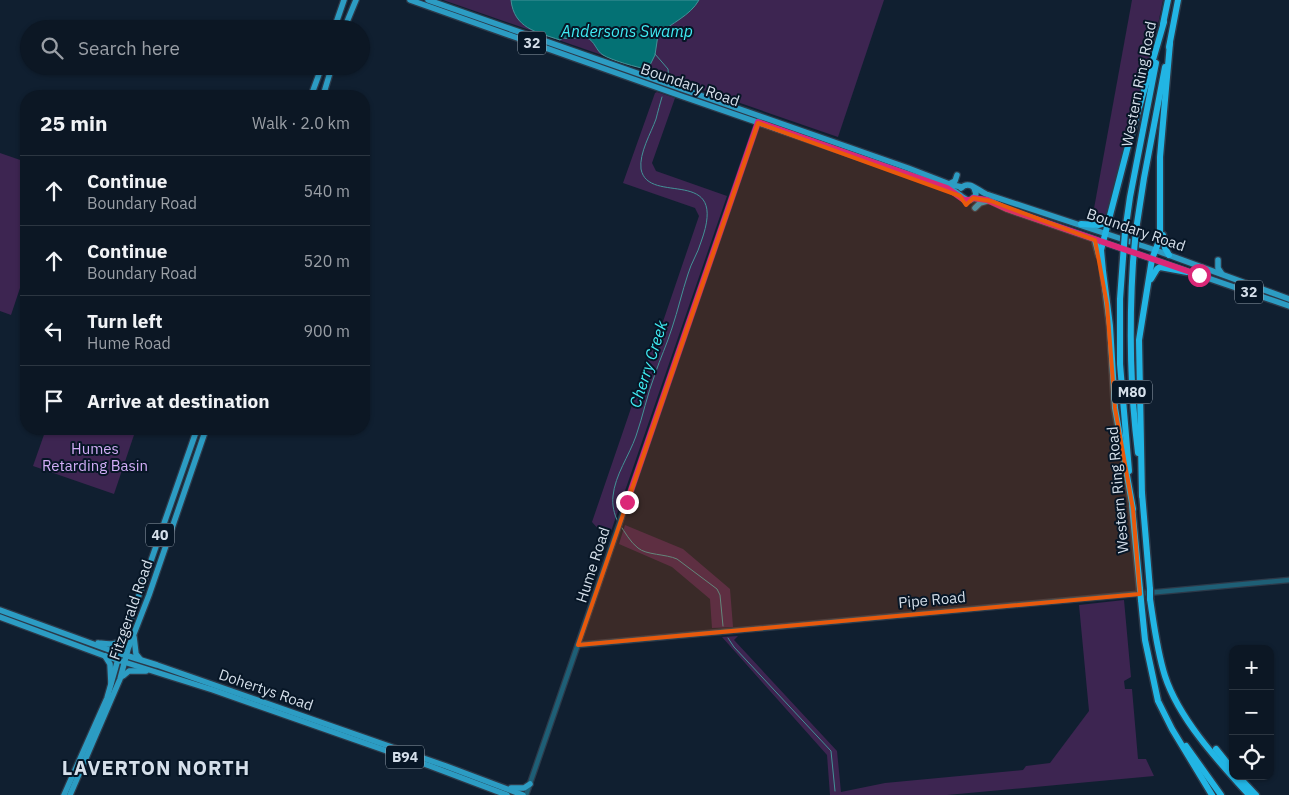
<!DOCTYPE html>
<meta charset="utf-8">
<style>
:root{--surface:#0c1724;--page:#1a2431;--text:#f1f3f6;--muted:#9a9fa6;--line:#2c3641}
body{margin:0;font-family:"IBM Plex Sans",sans-serif;background:var(--page);color:var(--text)}
.controls{position:absolute;right:15px;bottom:15px;display:grid;overflow:hidden;border-radius:10px;box-shadow:0 1px 4px #0004}
.controls button{width:45px;height:45px;display:grid;place-items:center;padding:0;border:0;border-bottom:1px solid var(--line);background:var(--surface);color:var(--text);font:25px sans-serif}
.stop{position:absolute;width:15px;height:15px;margin:-11px;border:4px solid #db2777;border-radius:50%;background:#fff}
.stop.end{background:#db2777;border-color:#fff;box-shadow:0 1px 5px #0008}
.list{margin:0;padding:0;list-style:none}
h2{display:flex;justify-content:space-between;align-items:center;height:65px;margin:0;padding:0 20px;font-size:21px}
h2 small{font-size:16px;font-weight:400;color:var(--muted)}
.list li{display:grid;grid-template-columns:32px 1fr auto;gap:15px;align-items:center;box-sizing:border-box;height:70px;padding:0 20px;border-top:1px solid var(--line)}
.list b{display:block;font-size:19px;white-space:nowrap}
.list p{margin:0;font-size:16px;white-space:nowrap;color:var(--muted)}
.list em{font-size:16px;font-style:normal;color:var(--muted)}
.icon{flex:none;width:28px;height:28px;fill:none;stroke:currentColor;stroke-width:2;stroke-linecap:round;stroke-linejoin:round}
.map{position:relative;flex:none;width:1289px;height:795px;overflow:hidden}
.search{position:absolute;background:var(--surface);box-shadow:0 1px 4px #0004;left:20px;top:20px;width:350px;height:55px;display:flex;align-items:center;gap:12px;box-sizing:border-box;padding:0 18px;border-radius:28px;color:var(--muted);font-size:19px}
.panel{position:absolute;background:var(--surface);box-shadow:0 1px 4px #0004;left:20px;top:90px;width:350px;height:345px;border-radius:20px}
.map>svg:first-child{display:block}
.green{fill:#3d2551}
.water{fill:#047174;stroke:#439297}
.lines{fill:none;stroke-linecap:round;stroke-linejoin:round}
.stream{stroke:#439297;stroke-width:1}
.minor-casing{stroke:#2c3a4a;stroke-width:7}
.major-casing{stroke:#2c3a4a;stroke-width:8}
.highway-casing{stroke:#2c3a4a;stroke-width:9}
.minor{stroke:#1e5f76;stroke-width:4.5}
.major{stroke:#2c9cc3;stroke-width:5.5}
.highway{stroke:#22b5e4;stroke-width:6}
.highway-bridge-casing{stroke:#2c3a4a;stroke-width:9;stroke-linecap:butt}
.highway-bridge{stroke:#22b5e4;stroke-width:6}
.route{stroke:#db2777;stroke-width:6}
.marked{fill:#e8590c;fill-opacity:0.2;stroke:#e8590c;stroke-width:4;stroke-linejoin:round}
.labels{text-anchor:middle;stroke-width:4;stroke-linejoin:round;paint-order:stroke}
.shield{fill:#071626;stroke:#97a3af;stroke-width:1}
.shield-label{font-size:14px;font-weight:bold;fill:#d5dfea}
.street-label{font-size:15px;fill:#d5dfea;stroke:#071626}
.park-label{font-size:15px;fill:#d2adf6;stroke:#071626}
.water-label{font-size:16px;font-style:italic;fill:#40edf4;stroke:#071626}
.district-label{font-size:20px;font-weight:bold;letter-spacing:1px;fill:#d5dfea;stroke:#071626}
</style>
<div class="map">
<svg width="1289" height="795" viewBox="0 0 1289 795">
<rect width="100%" height="100%" fill="#101f30"/>
<!-- green -->
<g class="green">
<polygon points="443,0 884,0 838,137"/>
<polygon points="1132,0 1163,0 1157,29 1108,217 1093,214"/>
<polygon points="657,92 675,98 652,163 656,171 727,196 608,540 592,522 654,341 656,342 699,216 695,208 623,183 655,93"/>
<polygon points="0,153 26,162 26,270 11,315 0,311"/>
<polygon points="46,429 136,429 114,494 33,466"/>
<polygon points="625,525 683,549 730,589 733,627 712,628 710,599 672,567 619,544"/>
<polygon points="1124,600 1131,677 1124,681 1125,689 1132,689 1138,759 1146,759 1154,776 947,795 830,795 827,755 722,637 738,636 734,640 837,751 841,792 885,783 1023,770 1026,766 1050,763 1089,711 1079,605"/>
</g>
<!-- water -->
<path class="water" d="M511,0H699C690,16 671,23 658,35L655,55L648,69C638,68 611,60 603,55C596,51 595,41 587,38C580,36 571,40 563,38L560,40C536,32 514,28 511,0Z"/>
<g class="lines">
<!-- stream -->
<g class="stream">
<polyline points="655,54 668,69 669,80"/>
<path d="M618,522C614,514 612,505 613,496C615,475 629,456 636,436C643,416 647,395 655,374C660,359 667,344 672,328C678,310 682,292 688,274C691,263 698,253 701,242C730,163 648,207 641,169C639,153 651,133 656,119C658,111 660,104 662,97"/>
<path d="M620,525C625,532 630,542 638,548C646,555 666,554 677,559L717,589L720,595L723,626"/>
<polyline points="728,638 734,647 831,751 835,791"/>
</g>
<defs>
<g id="minor">
<polyline points="578,645 1289,580"/>
<polyline points="526,795 760,116"/>
</g>
<g id="major">
<path d="M410,0L684,97L940,185C946,187 951,189 956,192C963,197 970,206 976,194L974,188"/>
<polyline points="428,0 908,168 952,185 962,187"/>
<polyline points="334,29 344,0"/>
<polyline points="344,29 356,0"/>
<polyline points="311,96 322,66"/>
<polyline points="323,96 332,66"/>
<polyline points="949,184 955,181 957,175"/>
<path d="M961,188C969,180 977,190 986,194L1155,250L1289,299"/>
<polyline points="973,198 991,201 1007,209 1289,306"/>
<polyline points="975,208 980,203 987,201"/>
<polyline points="1218,260 1218,268 1222,274"/>
<polyline points="0,610 115,652 157,665 446,766 523,795"/>
<polyline points="0,617 105,656 213,690 430,766 507,795"/>
<polyline points="134,637 136,654 140,659"/>
<path d="M98,643C108,644 117,646 124,638"/>
<polyline points="105,656 110,664 111,683"/>
<polyline points="123,676 129,671 146,671"/>
<polyline points="511,788 524,788 530,784"/>
<polyline points="64,795 107,698 124,638 197,429"/>
<polyline points="70,795 120,679 128,649 149,595 206,429"/>
</g>
<g id="highway">
<polyline points="1163,24 1168,0"/>
<polyline points="1169,47 1178,0"/>
<polyline points="1081,224 1099,225 1109,222"/>
<polyline points="1136,230 1144,178 1165,67"/>
<polyline points="1125,232 1130,197 1156,63"/>
<polyline points="1163,235 1165,248 1169,255"/>
<polyline points="1095,240 1099,255"/>
<polyline points="1123,258 1120,299 1120,364 1129,471"/>
<path d="M1133,262C1129,326 1130,389 1138,453"/>
<polyline points="1151,279 1157,269 1160,267 1187,272"/>
<polyline points="1142,493 1150,589"/>
<polyline points="1142,496 1139,340 1152,259 1160,238 1160,157 1170,43"/>
<polyline points="1132,506 1140,589"/>
<polyline points="1133,509 1115,408 1110,326 1103,271 1101,250 1128,146 1164,22"/>
<path d="M1150,599C1154,625 1157,651 1165,676C1179,719 1218,761 1249,795"/>
<polyline points="1141,600 1145,640 1158,701 1172,729 1212,795"/>
<polyline points="1186,746 1221,795"/>
<polyline points="1216,749 1233,770"/>
<polyline points="1238,776 1256,795"/>
</g>
</defs>
<!-- minor casing -->
<use href="#minor" class="minor-casing"/>
<!-- major casing -->
<use href="#major" class="major-casing"/>
<!-- highway casing -->
<use href="#highway" class="highway-casing"/>
<!-- minor -->
<use href="#minor" class="minor"/>
<!-- major -->
<use href="#major" class="major"/>
<!-- highway -->
<use href="#highway" class="highway"/>
<defs>
<g id="highway-bridge">
<polyline points="1123,258 1125,232"/>
<polyline points="1133,262 1136,230"/>
<polyline points="1140,589 1141,600"/>
<polyline points="1150,589 1150,599"/>
</g>
</defs>
<!-- highway-bridge casing -->
<use href="#highway-bridge" class="highway-bridge-casing"/>
<!-- highway-bridge -->
<use href="#highway-bridge" class="highway-bridge"/>
</g>
<g class="lines">
<!-- route -->
<polyline class="route" points="627,502 758,122 947,188 964,200 970,200 973,198 987,200 1007,209 1199,275"/>
</g>
<!-- marked area -->
<path class="marked" d="M758,123L960,196L966,205L973,198L991,201L1095,240L1107,304L1115,408L1133,509L1140,594L578,645Z"/>
<g class="labels">
<!-- shield labels -->
<g class="shield">
<rect x="518" y="31.5" width="28" height="23" rx="4"/>
<rect x="1235" y="280.5" width="28" height="23" rx="4"/>
<rect x="1112" y="380.5" width="40" height="23" rx="4"/>
<rect x="146" y="523.5" width="28" height="23" rx="4"/>
<rect x="386" y="745.5" width="38" height="23" rx="4"/>
</g>
<g class="shield-label">
<text x="532" y="48">32</text>
<text x="1249" y="297">32</text>
<text x="1132" y="397">M80</text>
<text x="160" y="540">40</text>
<text x="405" y="762">B94</text>
</g>
<!-- street labels -->
<g class="street-label">
<text transform="translate(1139 84) rotate(-79)" y="5">Western Ring Road</text>
<text transform="translate(690 85) rotate(19)" y="5">Boundary Road</text>
<text transform="translate(1136 230) rotate(19)" y="5">Boundary Road</text>
<text transform="translate(1118 490) rotate(-95)" y="5">Western Ring Road</text>
<text transform="translate(593 565) rotate(-72)" y="5">Hume Road</text>
<text transform="translate(932 600) rotate(-5)" y="5">Pipe Road</text>
<text transform="translate(131 610) rotate(-71)" y="5">Fitzgerald Road</text>
<text transform="translate(266 690) rotate(19)" y="5">Dohertys Road</text>
</g>
<!-- park labels -->
<g class="park-label">
<text x="95" y="454">Humes<tspan x="95" dy="17">Retarding Basin</tspan></text>
</g>
<!-- water labels -->
<g class="water-label">
<text x="627" y="37">Andersons Swamp</text>
<text transform="translate(648 364) rotate(-72)" y="6">Cherry Creek</text>
</g>
<!-- district labels -->
<g class="district-label">
<text x="156" y="775">LAVERTON NORTH</text>
</g>
</g>
</svg>
<div class="controls">
<button>+</button>
<button>−</button>
<button><svg class="icon" aria-label="locate" viewBox="0 0 24 24"><circle cx="12" cy="12" r="6"/><path d="M12 2v4M12 18v4M2 12h4M18 12h4"/></svg></button>
</div>
<div class="stop" style="left:1199px;top:275px"></div>
<div class="stop end" style="left:627px;top:502px"></div>
<div class="search"><svg class="icon" aria-label="search" viewBox="0 0 24 24"><circle cx="10" cy="10" r="6"/><path d="M15 15l6 6"/></svg>Search here</div>
<section class="panel">
<h2>25 min<small>Walk · 2.0 km</small></h2>
<ul class="list">
<li><svg class="icon" aria-label="ahead" viewBox="0 0 24 24"><path d="M12 20V5M6 11l6-6 6 6"/></svg><div><b>Continue</b><p>Boundary Road</p></div><em>540 m</em></li>
<li><svg class="icon" aria-label="ahead" viewBox="0 0 24 24"><path d="M12 20V5M6 11l6-6 6 6"/></svg><div><b>Continue</b><p>Boundary Road</p></div><em>520 m</em></li>
<li><svg class="icon" aria-label="left" viewBox="0 0 24 24"><path d="M17 20v-9H6M10 6l-5 5 5 5"/></svg><div><b>Turn left</b><p>Hume Road</p></div><em>900 m</em></li>
<li><svg class="icon" aria-label="arrive" viewBox="0 0 24 24"><path d="M6 21V4h12l-3 4 3 4H6"/></svg><div><b>Arrive at destination</b></div></li>
</ul>
</section>
</div>
